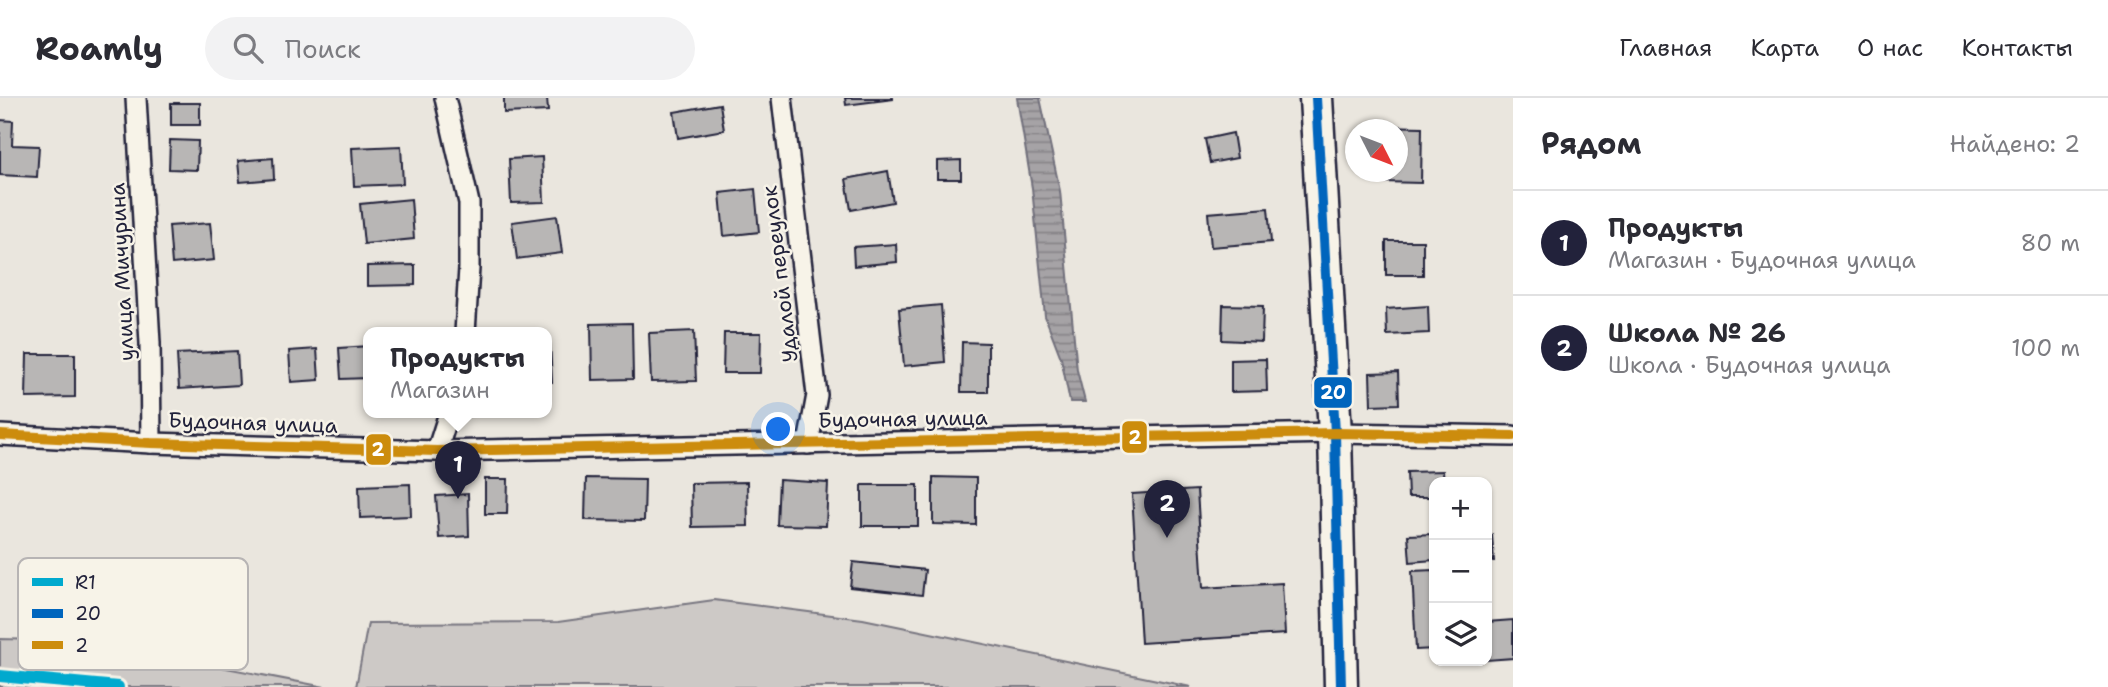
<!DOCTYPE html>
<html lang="ru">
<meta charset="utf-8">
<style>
:root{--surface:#fff;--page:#f2f2f3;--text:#2b2b33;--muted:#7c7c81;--line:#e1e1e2;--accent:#22223b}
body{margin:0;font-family:"Shantell Sans",sans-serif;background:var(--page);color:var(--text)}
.controls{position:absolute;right:21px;bottom:21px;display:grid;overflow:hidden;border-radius:14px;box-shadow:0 2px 5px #0004}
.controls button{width:63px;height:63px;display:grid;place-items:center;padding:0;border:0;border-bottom:2px solid var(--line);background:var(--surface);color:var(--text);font:35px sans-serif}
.compass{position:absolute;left:1345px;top:21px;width:63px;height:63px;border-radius:50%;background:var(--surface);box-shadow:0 2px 5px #0004;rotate:132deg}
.you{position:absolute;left:779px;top:332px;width:24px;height:24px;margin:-18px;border:5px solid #fff;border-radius:50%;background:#1a73e8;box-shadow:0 0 0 10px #1a73e833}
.badge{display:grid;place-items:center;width:46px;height:46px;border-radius:50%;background:var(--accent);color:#fff;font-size:23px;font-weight:700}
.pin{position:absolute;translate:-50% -58px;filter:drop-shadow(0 2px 4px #0008)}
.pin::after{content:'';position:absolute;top:37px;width:24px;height:21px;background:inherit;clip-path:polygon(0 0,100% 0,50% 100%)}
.popup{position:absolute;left:363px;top:229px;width:189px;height:91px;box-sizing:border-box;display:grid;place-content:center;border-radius:14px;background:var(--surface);filter:drop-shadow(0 2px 5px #0005);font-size:23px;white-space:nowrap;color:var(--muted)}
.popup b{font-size:26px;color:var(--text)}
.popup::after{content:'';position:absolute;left:50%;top:100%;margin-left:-14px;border:14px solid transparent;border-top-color:var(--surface)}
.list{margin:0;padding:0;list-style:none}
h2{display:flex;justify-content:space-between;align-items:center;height:91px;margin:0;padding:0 28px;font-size:30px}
h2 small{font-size:23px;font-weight:400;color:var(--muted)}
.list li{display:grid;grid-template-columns:46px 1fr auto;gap:21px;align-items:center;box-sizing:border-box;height:105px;padding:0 28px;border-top:2px solid var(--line)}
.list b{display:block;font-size:26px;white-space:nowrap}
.list p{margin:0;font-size:23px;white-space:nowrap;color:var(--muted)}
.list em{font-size:23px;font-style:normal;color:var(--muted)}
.icon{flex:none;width:38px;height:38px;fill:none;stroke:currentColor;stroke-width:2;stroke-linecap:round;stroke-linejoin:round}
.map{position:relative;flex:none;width:1513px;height:589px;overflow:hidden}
header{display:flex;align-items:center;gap:42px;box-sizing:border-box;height:98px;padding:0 35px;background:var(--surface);border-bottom:2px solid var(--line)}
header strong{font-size:33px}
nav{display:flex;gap:38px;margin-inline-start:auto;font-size:24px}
.search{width:490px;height:63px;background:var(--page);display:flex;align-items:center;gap:18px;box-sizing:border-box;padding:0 24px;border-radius:38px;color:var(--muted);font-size:26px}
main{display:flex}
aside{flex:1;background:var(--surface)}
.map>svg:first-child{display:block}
.green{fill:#cdc9c6;stroke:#787680;stroke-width:2}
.water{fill:url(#water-rules);stroke:#716f7b;stroke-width:2}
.building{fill:#b8b6b5;stroke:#22223b;stroke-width:2}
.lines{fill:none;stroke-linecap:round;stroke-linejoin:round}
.minor-casing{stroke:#22223b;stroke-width:24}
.primary-casing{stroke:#22223b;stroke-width:37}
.minor{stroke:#f7f3e8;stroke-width:19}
.primary{stroke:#f7f3e8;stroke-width:32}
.bus-1-casing{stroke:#f7f3e8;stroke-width:16}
.bus-2-casing{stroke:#f7f3e8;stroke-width:16}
.bus-1{stroke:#0065bd;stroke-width:10}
.bus-2{stroke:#cc8c0c;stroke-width:10}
.rail-1-casing{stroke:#f7f3e8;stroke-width:18}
.rail-1{stroke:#00a9ce;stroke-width:12}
.labels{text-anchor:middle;stroke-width:5;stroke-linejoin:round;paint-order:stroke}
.street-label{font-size:21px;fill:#22223b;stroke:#f7f3e8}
.key{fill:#f7f3e8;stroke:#b7b4b4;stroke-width:2}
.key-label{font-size:19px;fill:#22223b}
.line-badge{stroke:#f7f3e8;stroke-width:2.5}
.badge-label{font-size:19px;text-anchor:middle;font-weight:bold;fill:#fff}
</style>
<header>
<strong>Roamly</strong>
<div class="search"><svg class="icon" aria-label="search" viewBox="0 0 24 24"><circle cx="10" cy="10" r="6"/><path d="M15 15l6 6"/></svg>Поиск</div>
<nav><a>Главная</a><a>Карта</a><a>О нас</a><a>Контакты</a></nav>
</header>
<main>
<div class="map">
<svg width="1513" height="589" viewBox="0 0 1513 589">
<defs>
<pattern id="water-rules" width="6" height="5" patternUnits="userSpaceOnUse" patternTransform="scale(1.75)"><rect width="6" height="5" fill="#a6a3a6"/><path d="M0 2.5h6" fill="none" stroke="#878488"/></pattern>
</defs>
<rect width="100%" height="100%" fill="#eae6de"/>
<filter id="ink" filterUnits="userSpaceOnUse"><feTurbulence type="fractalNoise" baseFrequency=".0143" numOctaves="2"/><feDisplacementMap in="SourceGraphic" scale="14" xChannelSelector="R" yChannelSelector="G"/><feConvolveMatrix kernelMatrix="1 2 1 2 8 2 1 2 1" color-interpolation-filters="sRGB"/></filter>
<g filter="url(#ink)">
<!-- green -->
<g class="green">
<polygon points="714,502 863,521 1191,589 356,589 368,525 558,524"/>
<polygon points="0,541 85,543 325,589 0,589"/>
</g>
<!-- water -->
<polygon class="water" points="1017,0 1040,0 1060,93 1077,272 1085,304 1070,304 1061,260 1045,218 1032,90"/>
<!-- building -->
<g class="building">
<polygon points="504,0 547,0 548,13 504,15"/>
<polygon points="845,0 893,0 893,1 846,7"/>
<rect x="171" y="5" width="29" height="22"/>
<polygon points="720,6 724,32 678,40 674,14"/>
<polygon points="0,22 13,23 12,47 39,48 37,79 0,77"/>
<polygon points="1383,28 1422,29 1421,85 1382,84 1382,74 1398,74 1398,32 1383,32"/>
<polygon points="1233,35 1237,60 1210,65 1205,41"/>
<polygon points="170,42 198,43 197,72 169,71"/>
<polygon points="401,48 403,86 354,88 352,50"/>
<polygon points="542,59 544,104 511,105 509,61"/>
<polygon points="273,60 274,81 240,84 238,63"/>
<polygon points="961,62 961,81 937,81 937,63"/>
<polygon points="888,73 893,104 851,112 846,81"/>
<polygon points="755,91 759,134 724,138 720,95"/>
<polygon points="411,101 414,141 364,146 360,106"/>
<polygon points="1268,110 1271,144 1211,149 1208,115"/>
<polygon points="557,118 562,155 517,161 512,124"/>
<polygon points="210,125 214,162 172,166 169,128"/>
<rect x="1386" y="143" width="37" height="34"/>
<polygon points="896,146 897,164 854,168 853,149"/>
<polygon points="415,167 415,187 367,188 367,168"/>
<polygon points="941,207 945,264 904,268 899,211"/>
<polygon points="1223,207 1263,208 1262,244 1222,242"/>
<polygon points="1428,208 1429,235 1387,237 1386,211"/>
<polygon points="632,225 633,281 592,282 591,226"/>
<polygon points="694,233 696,283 651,284 649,235"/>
<polygon points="724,235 761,235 760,275 723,275"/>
<polygon points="962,244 988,245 988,294 961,294"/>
<polygon points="547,245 550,245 552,284 547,284"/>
<polygon points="369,248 369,280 341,281 339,250"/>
<polygon points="317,251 319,282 291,284 289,253"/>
<polygon points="237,253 239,287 179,291 177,256"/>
<polygon points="27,256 75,256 75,299 26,300"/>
<polygon points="1266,261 1267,293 1231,294 1231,262"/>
<polygon points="1398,274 1399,306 1371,307 1370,275"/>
<polygon points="1443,373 1444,384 1434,384 1434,399 1408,399 1407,374"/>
<polygon points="933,379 976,380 976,427 933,426"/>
<polygon points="586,380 645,381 644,423 585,422"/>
<polygon points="485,381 508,381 507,416 485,416"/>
<polygon points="779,382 828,385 826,428 777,427"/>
<polygon points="747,384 748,428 692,429 691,385"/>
<polygon points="410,386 411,418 360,420 359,388"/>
<rect x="862" y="387" width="56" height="41"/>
<polygon points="1197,392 1203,490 1282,485 1285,536 1141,545 1132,396"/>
<polygon points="468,396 469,438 439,440 436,398"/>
<polygon points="1434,436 1434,462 1410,464 1408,437"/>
<polygon points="1487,437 1492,437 1494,463 1487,463"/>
<polygon points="853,464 925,472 922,497 850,489"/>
<polygon points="1434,472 1434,551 1416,552 1412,473"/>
<polygon points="91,497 163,501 161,523 89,519"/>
<polygon points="1513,522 1513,560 1487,562 1487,524"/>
</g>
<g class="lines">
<defs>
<g id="minor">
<polyline points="136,0 150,245 151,345"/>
<polyline points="445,0 469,105 469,170 465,235"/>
<polyline points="782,0 817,297 808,346"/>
<polyline points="0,337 151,345 437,353 1335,335 1513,338"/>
<polyline points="437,353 449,315"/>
</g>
<polyline id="primary" points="1316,0 1335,335 1341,589"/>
</defs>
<!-- minor casing -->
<use href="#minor" class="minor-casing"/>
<!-- primary casing -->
<use href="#primary" class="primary-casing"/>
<!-- minor -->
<use href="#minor" class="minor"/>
<!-- primary -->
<use href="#primary" class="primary"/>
<defs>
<polyline id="bus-1" points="1316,0 1335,335 1341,589"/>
<polyline id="bus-2" points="0,337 151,345 437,353 1335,335 1513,338"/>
</defs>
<!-- bus-1 casing -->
<use href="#bus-1" class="bus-1-casing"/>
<!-- bus-2 casing -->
<use href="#bus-2" class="bus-2-casing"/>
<!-- bus-1 -->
<use href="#bus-1" class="bus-1"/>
<!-- bus-2 -->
<use href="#bus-2" class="bus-2"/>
<defs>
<polyline id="rail-1" points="0,578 118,589"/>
</defs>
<!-- rail-1 casing -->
<use href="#rail-1" class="rail-1-casing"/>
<!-- rail-1 -->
<use href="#rail-1" class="rail-1"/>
</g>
</g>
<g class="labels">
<!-- street labels -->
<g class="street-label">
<text transform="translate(122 174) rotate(-93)" y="7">улица Мичурина</text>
<text transform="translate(780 176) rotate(-97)" y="7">Удалой переулок</text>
<text transform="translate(903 321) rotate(-1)" y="7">Будочная улица</text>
<text transform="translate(253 325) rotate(2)" y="7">Будочная улица</text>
</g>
</g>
<!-- legend -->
<rect x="18" y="460" width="230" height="112" rx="10" class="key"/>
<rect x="32" y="480" width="31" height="8" fill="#00a9ce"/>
<rect x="32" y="511" width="31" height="9" fill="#0065bd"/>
<rect x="32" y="543" width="31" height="8" fill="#cc8c0c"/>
<g class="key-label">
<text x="75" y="491">R1</text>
<text x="75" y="522">20</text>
<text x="75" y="554">2</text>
</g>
<g class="line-badge">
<rect x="1313" y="278" width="40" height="33" rx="7" fill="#0065bd"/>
<rect x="1121" y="322" width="27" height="34" rx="7" fill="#cc8c0c"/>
<rect x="365" y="335" width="27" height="33" rx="7" fill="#cc8c0c"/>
</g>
<g class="badge-label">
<text x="1333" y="301">20</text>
<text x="1135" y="346">2</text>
<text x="378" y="358">2</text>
</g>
</svg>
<div class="controls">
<button>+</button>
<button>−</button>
<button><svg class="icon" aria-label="layers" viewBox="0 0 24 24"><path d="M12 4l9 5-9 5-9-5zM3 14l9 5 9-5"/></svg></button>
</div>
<svg class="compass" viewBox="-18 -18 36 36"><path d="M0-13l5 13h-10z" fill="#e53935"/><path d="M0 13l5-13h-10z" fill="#7c7c81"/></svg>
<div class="you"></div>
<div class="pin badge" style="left:458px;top:401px">1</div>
<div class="popup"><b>Продукты</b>Магазин</div>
<div class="pin badge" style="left:1167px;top:440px">2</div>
</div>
<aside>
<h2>Рядом<small>Найдено: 2</small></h2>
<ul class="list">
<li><span class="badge">1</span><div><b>Продукты</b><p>Магазин · Будочная улица</p></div><em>80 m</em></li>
<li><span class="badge">2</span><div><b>Школа № 26</b><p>Школа · Будочная улица</p></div><em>100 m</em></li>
</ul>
</aside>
</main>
